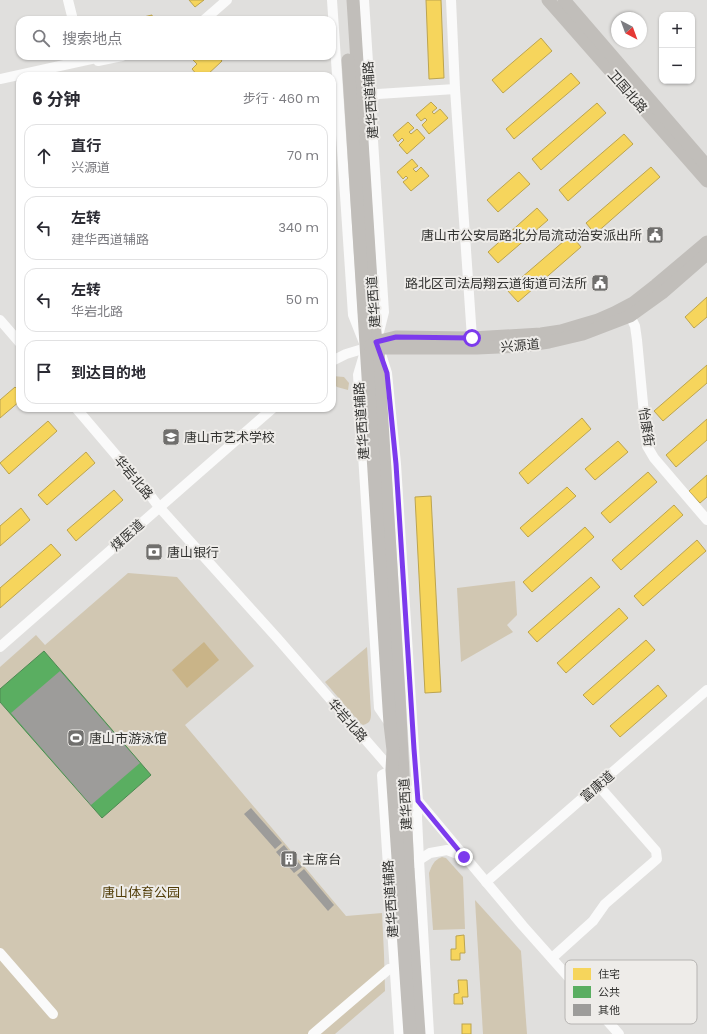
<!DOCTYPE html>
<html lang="zh">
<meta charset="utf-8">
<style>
:root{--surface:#fff;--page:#f2f2f3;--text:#2b2b33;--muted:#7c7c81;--line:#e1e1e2}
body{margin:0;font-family:Poppins,"Noto Sans SC",sans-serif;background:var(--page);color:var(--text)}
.controls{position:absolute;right:12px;top:12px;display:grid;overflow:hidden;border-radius:8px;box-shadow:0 1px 3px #0004}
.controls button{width:36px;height:36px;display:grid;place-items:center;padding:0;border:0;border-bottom:1px solid var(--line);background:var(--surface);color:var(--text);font:20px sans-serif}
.compass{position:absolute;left:611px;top:12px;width:36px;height:36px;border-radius:50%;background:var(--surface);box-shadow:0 1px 3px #0004;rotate:139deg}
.stop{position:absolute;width:12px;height:12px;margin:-9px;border:3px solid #7c3aed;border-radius:50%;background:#fff}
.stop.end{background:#7c3aed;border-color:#fff;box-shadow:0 1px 4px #0008}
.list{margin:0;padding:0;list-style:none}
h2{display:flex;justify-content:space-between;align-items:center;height:52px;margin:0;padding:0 16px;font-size:17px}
h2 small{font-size:13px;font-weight:400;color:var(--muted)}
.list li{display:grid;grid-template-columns:26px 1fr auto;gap:12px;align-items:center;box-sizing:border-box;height:64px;margin:0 8px 8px;padding:0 8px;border:1px solid var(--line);border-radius:12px}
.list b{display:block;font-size:15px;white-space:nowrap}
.list p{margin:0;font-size:13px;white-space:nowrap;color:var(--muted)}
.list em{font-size:13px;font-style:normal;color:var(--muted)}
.icon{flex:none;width:22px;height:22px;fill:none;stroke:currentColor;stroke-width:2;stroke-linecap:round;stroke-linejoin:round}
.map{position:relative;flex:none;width:707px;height:1034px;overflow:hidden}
.search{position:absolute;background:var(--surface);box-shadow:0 1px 3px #0004;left:16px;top:16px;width:320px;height:44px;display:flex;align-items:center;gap:10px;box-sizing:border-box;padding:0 14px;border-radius:12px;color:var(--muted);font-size:15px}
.panel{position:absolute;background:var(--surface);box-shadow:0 1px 3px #0004;left:16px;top:72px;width:320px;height:340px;border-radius:12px}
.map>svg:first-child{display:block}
.green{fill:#d1c7b2}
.water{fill:#c9b488}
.homes{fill:#f6d55c;stroke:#bca44f}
.public{fill:#5aae61;stroke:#4e8953}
.building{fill:#9d9c9a}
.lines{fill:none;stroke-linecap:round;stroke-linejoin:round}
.minor{stroke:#fafafa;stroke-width:10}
.major{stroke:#c1beba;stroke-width:13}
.route{stroke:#7c3aed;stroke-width:5}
.labels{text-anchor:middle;stroke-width:4;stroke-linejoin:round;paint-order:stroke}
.street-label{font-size:13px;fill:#333331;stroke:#eeece9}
.poi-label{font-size:13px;fill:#333331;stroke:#eeece9;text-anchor:start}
.park-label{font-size:13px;fill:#513d08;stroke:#eeece9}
.key{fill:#eeece9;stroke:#b6b4b2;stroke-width:1}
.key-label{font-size:11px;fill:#333331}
</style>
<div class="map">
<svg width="707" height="1034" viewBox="0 0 707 1034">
<rect width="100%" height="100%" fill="#e0dfdd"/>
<!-- green -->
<g class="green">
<polygon points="332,376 344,377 349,383 348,390 337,387 332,382"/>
<polygon points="128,573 177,577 254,666 185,725 346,916 382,913 384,954 385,991 335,1034 0,1034 0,667 36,635 45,645"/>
<polygon points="515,581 517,615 507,625 513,632 461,662 457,588"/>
<path d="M367,647L371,713C371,720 370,723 363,725L360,723L325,682Z"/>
<path d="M442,857L446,858L463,877L465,929L433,930L429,873C432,865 434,860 442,857Z"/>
<polygon points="475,900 521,951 527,1034 483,1034"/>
</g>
<!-- water -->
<polygon class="water" points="204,642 219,660 187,688 172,670"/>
<!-- homes -->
<g class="homes">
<polygon points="189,0 204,0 195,7"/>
<polygon points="426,0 441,0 444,78 429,79"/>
<polygon points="152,15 153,20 131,20"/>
<polygon points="541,38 552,51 503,93 492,80"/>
<polygon points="195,56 218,56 222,61 206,76 198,76 192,69 197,64 192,59"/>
<polygon points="571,73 580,83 514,139 506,129"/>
<polygon points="431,102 437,108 432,112 434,114 440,109 448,118 429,134 422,125 427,120 425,118 421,121 416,115"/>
<polygon points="597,103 606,113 541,170 532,159"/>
<polygon points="408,122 414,128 409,132 411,134 417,129 425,138 407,154 399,145 404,140 402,138 398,142 393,135"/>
<polygon points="624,134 633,144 568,201 559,190"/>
<polygon points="412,159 418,166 413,169 416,172 421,167 429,176 411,191 403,182 408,178 406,176 403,179 397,172"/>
<polygon points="651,167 660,177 595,234 586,223"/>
<polygon points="519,172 530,184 498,212 487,200"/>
<polygon points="537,208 548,220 498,263 488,252"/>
<polygon points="571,235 581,247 518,302 507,290"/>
<polygon points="707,297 707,317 694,328 685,317"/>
<polygon points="707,365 707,383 663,421 654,411"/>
<polygon points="15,387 20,392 20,401 0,418 0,400"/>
<polygon points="582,418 591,429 528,484 519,473"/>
<polygon points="707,419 707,440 676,467 666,455"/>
<polygon points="48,421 57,431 9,474 0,463"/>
<polygon points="618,441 628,452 595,480 585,469"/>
<polygon points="86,452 95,463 47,505 38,495"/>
<polygon points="648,472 657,482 610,523 601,513"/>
<polygon points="707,475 707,497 700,503 689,491"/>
<polygon points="567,487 576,496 528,537 520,528"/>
<polygon points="114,490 123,500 76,541 67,530"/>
<polygon points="431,496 441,692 425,693 415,497"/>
<polygon points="674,505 683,515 621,570 612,560"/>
<polygon points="21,508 30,520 0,546 0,526"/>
<polygon points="585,527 594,537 532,592 523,582"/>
<polygon points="697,540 706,551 643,606 634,596"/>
<polygon points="51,544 61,555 0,608 0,588"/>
<polygon points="591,577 600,587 537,642 528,632"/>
<polygon points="619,608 628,618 566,673 557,663"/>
<polygon points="646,640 655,650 593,705 583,695"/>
<polygon points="658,685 667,696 620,737 610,726"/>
<polygon points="464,935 465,953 460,953 460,960 451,960 451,949 456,949 456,936"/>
<polygon points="458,980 467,980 468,997 462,997 463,1004 454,1004 454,994 459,993"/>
<rect x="462" y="1024" width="9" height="10"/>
</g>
<!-- public -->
<polygon class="public" points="44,651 151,775 102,818 0,702 0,689"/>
<!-- building -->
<g class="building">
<polygon points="60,671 140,763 91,805 11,713"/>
<polygon points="251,808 282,843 275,849 244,814"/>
<polygon points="284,845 302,867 294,873 276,852"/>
<polygon points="304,869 334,905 328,911 297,875"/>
</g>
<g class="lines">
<!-- minor -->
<g class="minor">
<polyline points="68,0 73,20"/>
<polyline points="332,0 353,315 366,348 358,375 379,708 390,724"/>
<polyline points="364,0 384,312 378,336"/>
<polyline points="451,0 455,89 472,338"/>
<polyline points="204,20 227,0"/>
<polyline points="98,61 122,56"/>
<polyline points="0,79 105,56"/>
<polyline points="367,101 370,98 378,94 455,89"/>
<polyline points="630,316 635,326 637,340 647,446 654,458 707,520"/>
<polyline points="0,320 20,343"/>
<polyline points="381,354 387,373 396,464 414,749 418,801 417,817 419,860 429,1034"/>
<polyline points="332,361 346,354 366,348"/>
<polyline points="76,408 150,495 159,507 278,639 404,784 523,926 619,1034"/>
<polyline points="0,647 273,408"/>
<polyline points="392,770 382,775 399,1034"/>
<polyline points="415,863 419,860 430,853 447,850 463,856"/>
<polyline points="486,882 707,690"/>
<polyline points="0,953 53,1014"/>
<polyline points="552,958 593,921 605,904 657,859 656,851 598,785"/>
<polyline points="313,1034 389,969"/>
</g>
<!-- major -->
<g class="major">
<polyline points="353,0 373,313 376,342 378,349 379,373 399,696 408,870 419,1034"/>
<polyline points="548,0 707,181"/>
<polyline points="564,0 707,166"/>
<polyline points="348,60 390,724 393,750 392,770 410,1034"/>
<polyline points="370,346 376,342 396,337 472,338 541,334 561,331 581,325 598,320 614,313 633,303 656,285 707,242"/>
<polyline points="372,348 477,348 522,346 549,342 583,334 630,316 662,293 707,254"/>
</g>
</g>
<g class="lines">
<!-- route -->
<polyline class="route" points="464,857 418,801 414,749 396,464 387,373 376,342 396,337 472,338"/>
</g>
<!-- icons -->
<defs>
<symbol id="civic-square" viewBox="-11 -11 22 22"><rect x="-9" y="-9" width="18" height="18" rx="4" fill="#706f6d" stroke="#eeece9"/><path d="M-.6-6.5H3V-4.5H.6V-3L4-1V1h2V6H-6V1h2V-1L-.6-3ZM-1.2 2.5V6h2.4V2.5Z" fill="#fff"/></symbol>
<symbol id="university-square" viewBox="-11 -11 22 22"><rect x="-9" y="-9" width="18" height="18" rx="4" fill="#706f6d" stroke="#eeece9"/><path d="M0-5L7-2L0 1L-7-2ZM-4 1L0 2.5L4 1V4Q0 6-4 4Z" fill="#fff"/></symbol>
<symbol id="bank-square" viewBox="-11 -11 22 22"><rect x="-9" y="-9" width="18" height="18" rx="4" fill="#706f6d" stroke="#eeece9"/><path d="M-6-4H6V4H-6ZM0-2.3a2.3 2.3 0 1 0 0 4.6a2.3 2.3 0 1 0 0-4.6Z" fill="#fff"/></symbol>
<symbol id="stadium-square" viewBox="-11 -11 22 22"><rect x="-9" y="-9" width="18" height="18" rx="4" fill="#706f6d" stroke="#eeece9"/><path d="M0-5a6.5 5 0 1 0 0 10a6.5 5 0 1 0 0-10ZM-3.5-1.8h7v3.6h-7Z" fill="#fff"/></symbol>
<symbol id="building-square" viewBox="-11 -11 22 22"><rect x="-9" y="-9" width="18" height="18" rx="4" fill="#706f6d" stroke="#eeece9"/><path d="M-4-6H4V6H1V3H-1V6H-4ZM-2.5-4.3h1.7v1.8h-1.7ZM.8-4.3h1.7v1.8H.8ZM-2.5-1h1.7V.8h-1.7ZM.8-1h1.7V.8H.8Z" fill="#fff"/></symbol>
</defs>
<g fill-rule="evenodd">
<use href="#civic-square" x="645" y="225" width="20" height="20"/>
<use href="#civic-square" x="590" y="273" width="20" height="20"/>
<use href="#university-square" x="161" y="427" width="20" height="20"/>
<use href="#bank-square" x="144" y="542" width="20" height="20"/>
<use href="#stadium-square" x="66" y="728" width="20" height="20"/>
<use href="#building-square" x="279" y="849" width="20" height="20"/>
</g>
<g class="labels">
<!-- street labels -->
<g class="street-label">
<text transform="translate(628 91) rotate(49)" y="5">卫国北路</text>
<text transform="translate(370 100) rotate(-94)" y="5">建华西道辅路</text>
<text transform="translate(373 302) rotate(-94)" y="5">建华西道</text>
<text transform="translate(520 345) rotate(-5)" y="5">兴源道</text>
<text transform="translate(361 421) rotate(-94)" y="5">建华西道辅路</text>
<text transform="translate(647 427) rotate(81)" y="5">怡康街</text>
<text transform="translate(134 477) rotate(50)" y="5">华岩北路</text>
<text transform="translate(127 535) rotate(-42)" y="5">煤医道</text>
<text transform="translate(348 720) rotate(49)" y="5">华岩北路</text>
<text transform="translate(597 786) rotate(-41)" y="5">富康道</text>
<text transform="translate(405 804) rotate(-93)" y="5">建华西道</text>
<text transform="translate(390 899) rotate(-94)" y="5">建华西道辅路</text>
</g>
<!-- poi labels -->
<g class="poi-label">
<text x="642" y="240" text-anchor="end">唐山市公安局路北分局流动治安派出所</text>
<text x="587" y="288" text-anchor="end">路北区司法局翔云道街道司法所</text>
<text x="184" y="442">唐山市艺术学校</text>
<text x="167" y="557">唐山银行</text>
<text x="89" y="743">唐山市游泳馆</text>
<text x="302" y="864">主席台</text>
</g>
<!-- park labels -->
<g class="park-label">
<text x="141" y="897">唐山体育公园</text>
</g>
</g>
<!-- legend -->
<rect x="565" y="960" width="132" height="64" rx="6" class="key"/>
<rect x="573" y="968" width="18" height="12" fill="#f6d55c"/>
<rect x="573" y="986" width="18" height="12" fill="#5aae61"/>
<rect x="573" y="1004" width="18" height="12" fill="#9d9c9a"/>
<g class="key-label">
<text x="598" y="978">住宅</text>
<text x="598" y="996">公共</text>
<text x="598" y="1014">其他</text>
</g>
</svg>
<div class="controls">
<button>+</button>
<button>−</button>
</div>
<svg class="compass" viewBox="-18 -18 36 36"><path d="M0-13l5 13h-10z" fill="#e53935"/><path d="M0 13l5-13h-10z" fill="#7c7c81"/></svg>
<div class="stop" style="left:472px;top:338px"></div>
<div class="stop end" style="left:464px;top:857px"></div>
<div class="search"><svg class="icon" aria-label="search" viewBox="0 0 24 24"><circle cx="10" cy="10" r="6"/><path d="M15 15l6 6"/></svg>搜索地点</div>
<section class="panel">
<h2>6 分钟<small>步行 · 460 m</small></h2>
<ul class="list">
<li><svg class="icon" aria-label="ahead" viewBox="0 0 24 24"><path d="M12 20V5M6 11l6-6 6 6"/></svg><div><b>直行</b><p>兴源道</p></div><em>70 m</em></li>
<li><svg class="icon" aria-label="left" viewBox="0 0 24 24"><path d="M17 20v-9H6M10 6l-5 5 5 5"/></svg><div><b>左转</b><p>建华西道辅路</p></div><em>340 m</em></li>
<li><svg class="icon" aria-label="left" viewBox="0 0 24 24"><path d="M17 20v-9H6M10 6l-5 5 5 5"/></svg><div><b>左转</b><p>华岩北路</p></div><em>50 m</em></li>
<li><svg class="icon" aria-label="arrive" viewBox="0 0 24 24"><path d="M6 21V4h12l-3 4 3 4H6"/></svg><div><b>到达目的地</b></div></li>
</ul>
</section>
</div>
